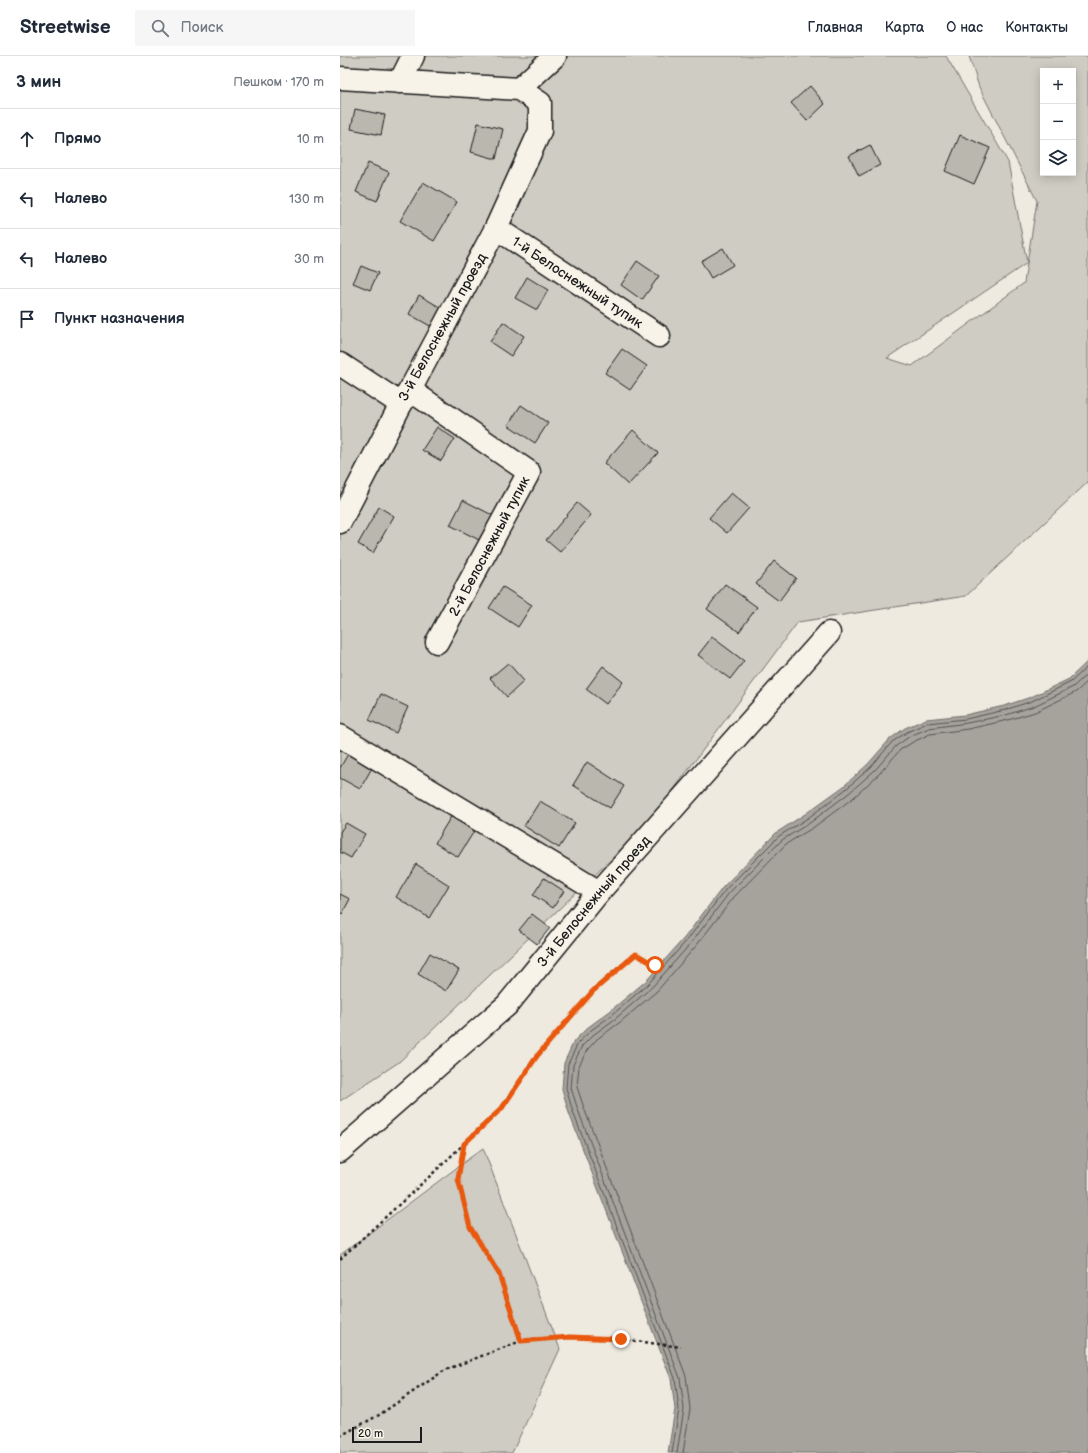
<!DOCTYPE html>
<html lang="ru">
<meta charset="utf-8">
<style>
:root{--surface:#fff;--page:#f6f6f7;--text:#1f2937;--muted:#747a83;--line:#e0e1e3}
body{margin:0;font-family:"Balsamiq Sans",sans-serif;background:var(--page);color:var(--text)}
.controls{position:absolute;right:12px;top:12px;display:grid;overflow:hidden;border-radius:0px;box-shadow:0 2px 10px #0003}
.controls button{width:36px;height:36px;display:grid;place-items:center;padding:0;border:0;border-bottom:1px solid var(--line);background:var(--surface);color:var(--text);font:20px sans-serif}
.scale{position:absolute;left:12px;bottom:10px;width:70px;box-sizing:border-box;padding-left:4px;border:2px solid #1c1c1c;border-top:0;font-size:11px;line-height:14px;white-space:nowrap;color:#1c1c1c;-webkit-text-stroke:3px #f7f3e8;paint-order:stroke}
.stop{position:absolute;width:12px;height:12px;margin:-9px;border:3px solid #ea580c;border-radius:50%;background:#fff}
.stop.end{background:#ea580c;border-color:#fff;box-shadow:0 1px 4px #0008}
.list{margin:0;padding:0;list-style:none}
h2{display:flex;justify-content:space-between;align-items:center;height:52px;margin:0;padding:0 16px;font-size:17px}
h2 small{font-size:13px;font-weight:400;color:var(--muted)}
.list li{display:grid;grid-template-columns:26px 1fr auto;gap:12px;align-items:center;box-sizing:border-box;height:60px;padding:0 16px;border-top:1px solid var(--line)}
.list b{display:block;font-size:15px;white-space:nowrap}
.list em{font-size:13px;font-style:normal;color:var(--muted)}
.icon{flex:none;width:22px;height:22px;fill:none;stroke:currentColor;stroke-width:2;stroke-linecap:round;stroke-linejoin:round}
.map{position:relative;flex:none;width:748px;height:1397px;overflow:hidden}
header{display:flex;align-items:center;gap:24px;box-sizing:border-box;height:56px;padding:0 20px;background:var(--surface);border-bottom:1px solid var(--line)}
header strong{font-size:19px}
nav{display:flex;gap:22px;margin-inline-start:auto;font-size:14px}
.search{width:280px;height:36px;background:var(--page);display:flex;align-items:center;gap:10px;box-sizing:border-box;padding:0 14px;border-radius:0px;color:var(--muted);font-size:15px}
main{display:flex}
aside{flex:1;background:var(--surface)}
.map>svg:first-child{display:block}
.green{fill:#cfccc3;stroke:#767470;fill-rule:evenodd}
.water{fill:#a6a39d;stroke:#6f6d69}
.lines{fill:none;stroke-linecap:round;stroke-linejoin:round}
.shore{stroke:#535250;stroke-width:1}
.building{fill:#bab7af;stroke:#1c1c1c}
.minor-casing{stroke:#1c1c1c;stroke-width:25}
.path{stroke:#1c1c1c;stroke-width:2.5;stroke-dasharray:3 3;stroke-linecap:butt}
.minor{stroke:#f7f3e8;stroke-width:22}
.route{stroke:#ea580c;stroke-width:5}
.labels{text-anchor:middle;stroke-width:3;stroke-linejoin:round;paint-order:stroke}
.street-label{font-size:14px;fill:#1c1c1c;stroke:#f7f3e8}
</style>
<header>
<strong>Streetwise</strong>
<div class="search"><svg class="icon" aria-label="search" viewBox="0 0 24 24"><circle cx="10" cy="10" r="6"/><path d="M15 15l6 6"/></svg>Поиск</div>
<nav><a>Главная</a><a>Карта</a><a>О нас</a><a>Контакты</a></nav>
</header>
<main>
<aside>
<h2>3 мин<small>Пешком · 170 m</small></h2>
<ul class="list">
<li><svg class="icon" aria-label="ahead" viewBox="0 0 24 24"><path d="M12 20V5M6 11l6-6 6 6"/></svg><div><b>Прямо</b></div><em>10 m</em></li>
<li><svg class="icon" aria-label="left" viewBox="0 0 24 24"><path d="M17 20v-9H6M10 6l-5 5 5 5"/></svg><div><b>Налево</b></div><em>130 m</em></li>
<li><svg class="icon" aria-label="left" viewBox="0 0 24 24"><path d="M17 20v-9H6M10 6l-5 5 5 5"/></svg><div><b>Налево</b></div><em>30 m</em></li>
<li><svg class="icon" aria-label="arrive" viewBox="0 0 24 24"><path d="M6 21V4h12l-3 4 3 4H6"/></svg><div><b>Пункт назначения</b></div></li>
</ul>
</aside>
<div class="map">
<svg width="748" height="1397" viewBox="0 0 748 1397">
<rect width="100%" height="100%" fill="#eeeae0"/>
<filter id="ink" filterUnits="userSpaceOnUse"><feTurbulence type="fractalNoise" baseFrequency=".025" numOctaves="2"/><feDisplacementMap in="SourceGraphic" scale="8" xChannelSelector="R" yChannelSelector="G"/><feConvolveMatrix kernelMatrix="1 2 1 2 8 2 1 2 1" color-interpolation-filters="sRGB"/></filter>
<g filter="url(#ink)">
<!-- green -->
<g class="green">
<path d="M0,0H606L668,106L687,207L697,145L639,31L629,0H748V426L626,540L458,566L308,768L59,1006L0,1045ZM703,15H733V117H703ZM687,207L684,227L572,310L547,302Z"/>
<polygon points="143,1092 220,1293 172,1397 0,1397 0,1199"/>
</g>
<!-- water -->
<polygon class="water" points="748,605 748,1397 328,1397 335,1353 331,1323 229,1057 222,1033 224,1007 234,985 247,972 270,955 307,924 345,881 383,831 436,777 465,758 504,730 528,708 550,683 565,672 586,663 625,659 664,650 691,641 729,623"/>
<g class="lines">
<!-- shore -->
<g class="shore">
<polyline points="332,1397 339,1353 335,1322 233,1056 226,1032 228,1008 238,987 250,975 272,959 309,927 348,883 386,833 439,780 468,762 506,733 531,711 552,686 567,676 587,667 626,663 665,654 692,645 731,626 748,610"/>
<polyline points="337,1397 344,1353 340,1322 238,1054 231,1032 233,1009 242,990 253,979 275,963 313,930 352,886 389,837 442,784 471,766 509,737 535,714 556,690 570,680 589,672 627,667 666,659 694,650 733,631 748,617"/>
<polyline points="343,1397 350,1353 346,1320 244,1052 237,1031 239,1010 247,994 257,983 279,967 317,935 356,890 394,841 446,788 474,771 513,742 539,718 560,694 573,686 590,678 628,673 668,664 695,656 736,636 748,625"/>
</g>
</g>
<!-- building -->
<g class="building">
<polygon points="470,30 485,48 467,65 451,47"/>
<polygon points="15,53 45,59 41,79 11,73"/>
<polygon points="138,67 163,73 156,103 131,96"/>
<polygon points="620,79 650,92 634,128 605,115"/>
<polygon points="530,89 540,109 519,120 509,100"/>
<polygon points="28,107 49,116 37,145 16,136"/>
<polygon points="83,126 117,146 94,185 60,165"/>
<polygon points="383,192 393,209 371,222 361,205"/>
<polygon points="297,205 319,220 302,244 281,229"/>
<polygon points="21,210 38,217 30,234 13,227"/>
<polygon points="187,221 208,234 197,254 175,242"/>
<polygon points="79,239 103,253 92,271 69,258"/>
<polygon points="163,266 184,280 171,300 150,286"/>
<polygon points="282,293 307,310 290,334 265,317"/>
<polygon points="181,349 208,367 195,387 168,369"/>
<polygon points="97,371 115,383 101,405 82,394"/>
<polygon points="293,374 318,397 288,429 264,407"/>
<polygon points="391,437 409,452 387,477 369,462"/>
<polygon points="123,444 154,460 141,485 110,469"/>
<polygon points="237,447 251,459 220,496 206,484"/>
<polygon points="39,451 54,460 33,497 18,488"/>
<polygon points="434,505 456,522 439,545 416,528"/>
<polygon points="385,528 417,551 399,576 367,553"/>
<polygon points="163,531 192,549 178,571 149,552"/>
<polygon points="372,581 404,605 390,623 358,599"/>
<polygon points="168,607 184,625 167,641 150,622"/>
<polygon points="263,610 283,626 266,648 246,633"/>
<polygon points="41,638 68,651 56,677 29,664"/>
<polygon points="9,696 33,710 20,733 0,722 0,712"/>
<polygon points="247,706 284,730 270,752 233,729"/>
<polygon points="200,745 235,767 219,792 184,770"/>
<polygon points="113,757 136,772 118,801 95,787"/>
<polygon points="6,767 25,778 11,802 0,796 0,776"/>
<polygon points="76,808 109,829 89,862 56,841"/>
<polygon points="204,822 224,835 213,852 193,839"/>
<polygon points="0,838 10,843 2,858 0,857"/>
<polygon points="192,858 210,872 197,888 179,874"/>
<polygon points="90,897 119,914 106,935 78,918"/>
</g>
<g class="lines">
<defs>
<g id="minor">
<polyline points="0,22 179,33 200,47 200,75 156,172 70,334 61,348 0,466"/>
<polyline points="60,26 73,0"/>
<polyline points="179,33 215,0"/>
<path id="s1" d="M156,172L319,280"/>
<polyline points="0,308 61,348"/>
<polyline points="70,334 189,416 97,586"/>
<polyline points="0,680 259,836"/>
<path id="s2" d="M0,1095L167,949L259,836L489,577"/>
</g>
</defs>
<!-- minor casing -->
<use href="#minor" class="minor-casing"/>
<!-- path -->
<g class="path">
<polyline points="124,1089 118,1123 130,1171 159,1218 181,1285"/>
<polyline points="0,1203 90,1120 162,1052 197,1000 253,935 295,898 315,909"/>
<polyline points="0,1380 39,1359 105,1314 181,1285 229,1281 281,1283 341,1291"/>
</g>
<!-- minor -->
<use href="#minor" class="minor"/>
</g>
</g>
<g class="lines" filter="url(#ink)">
<!-- route -->
<polyline class="route" points="281,1283 230,1281 181,1285 159,1218 130,1171 118,1123 124,1088 162,1052 197,1000 253,935 296,898 315,909"/>
</g>
<g class="labels">
<!-- street labels -->
<g class="street-label">
<text dy="5" stroke="none"><textPath href="#s1" startOffset="98">1-й Белоснежный тупик</textPath></text>
<text transform="translate(102 271) rotate(-61)" y="5">3-й Белоснежный проезд</text>
<text transform="translate(149 490) rotate(-62)" y="5">2-й Белоснежный тупик</text>
<text dy="5" stroke="none"><textPath href="#s2" startOffset="357">3-й Белоснежный проезд</textPath></text>
</g>
</g>
</svg>
<div class="controls">
<button>+</button>
<button>−</button>
<button><svg class="icon" aria-label="layers" viewBox="0 0 24 24"><path d="M12 4l9 5-9 5-9-5zM3 14l9 5 9-5"/></svg></button>
</div>
<div class="scale">20 m</div>
<div class="stop" style="left:315px;top:909px"></div>
<div class="stop end" style="left:281px;top:1283px"></div>
</div>
</main>
